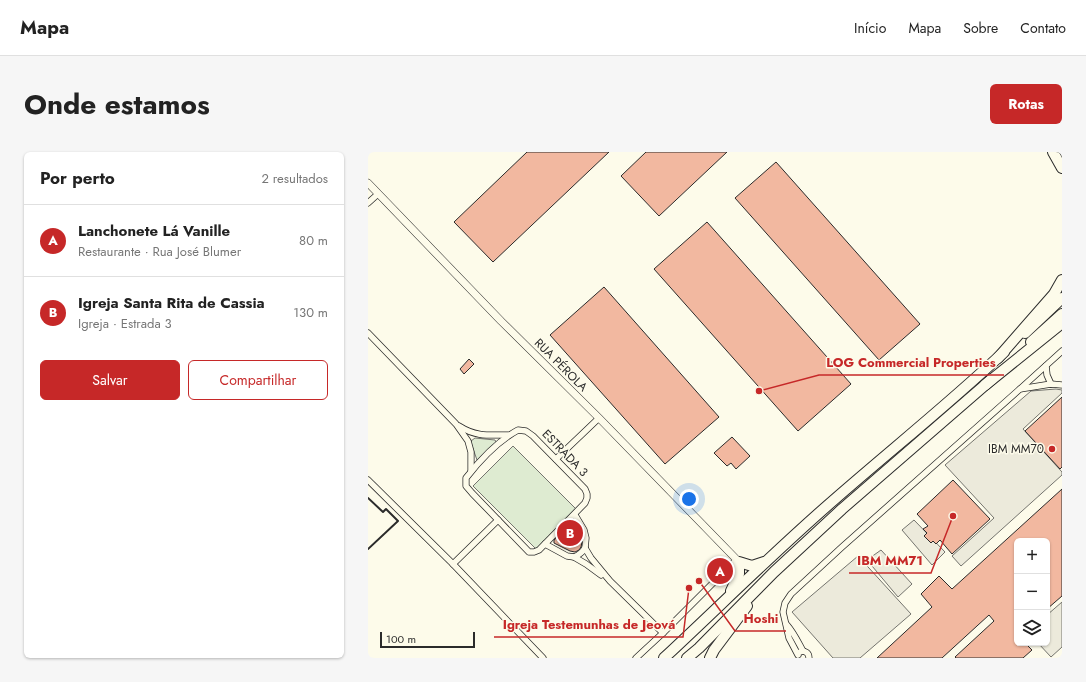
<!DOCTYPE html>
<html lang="pt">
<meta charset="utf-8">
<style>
:root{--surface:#fff;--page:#f6f6f6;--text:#222;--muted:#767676;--line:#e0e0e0;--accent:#c62828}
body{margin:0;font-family:Jost,sans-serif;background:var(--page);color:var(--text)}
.controls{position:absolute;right:12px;bottom:12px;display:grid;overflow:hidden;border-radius:6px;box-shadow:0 1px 3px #0004}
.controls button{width:36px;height:36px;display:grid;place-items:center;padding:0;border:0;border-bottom:1px solid var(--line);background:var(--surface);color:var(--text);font:20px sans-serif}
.scale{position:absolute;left:12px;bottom:10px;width:95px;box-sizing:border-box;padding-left:4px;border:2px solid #2b2b2b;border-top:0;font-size:11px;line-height:14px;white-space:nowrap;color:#2b2b2b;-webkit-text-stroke:3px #fdfbea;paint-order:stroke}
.you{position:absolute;left:321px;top:347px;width:14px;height:14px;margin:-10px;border:3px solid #fff;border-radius:50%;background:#1a73e8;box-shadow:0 0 0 6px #1a73e833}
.badge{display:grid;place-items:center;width:26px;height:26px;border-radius:50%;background:var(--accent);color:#fff;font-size:13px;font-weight:700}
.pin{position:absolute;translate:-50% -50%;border:2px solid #fff;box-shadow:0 1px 4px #0006}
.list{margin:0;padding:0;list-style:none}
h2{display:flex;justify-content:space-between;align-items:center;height:52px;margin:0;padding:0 16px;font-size:17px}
h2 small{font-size:13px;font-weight:400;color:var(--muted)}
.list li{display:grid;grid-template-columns:26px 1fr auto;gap:12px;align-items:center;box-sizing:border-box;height:72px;padding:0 16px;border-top:1px solid var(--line)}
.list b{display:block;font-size:15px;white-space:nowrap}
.list p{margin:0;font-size:13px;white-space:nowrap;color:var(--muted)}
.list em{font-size:13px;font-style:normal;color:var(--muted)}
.actions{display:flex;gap:8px;padding:12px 16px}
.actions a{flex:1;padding:9px 0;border:1px solid var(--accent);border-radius:6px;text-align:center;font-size:14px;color:var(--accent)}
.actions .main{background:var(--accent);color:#fff}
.icon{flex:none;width:22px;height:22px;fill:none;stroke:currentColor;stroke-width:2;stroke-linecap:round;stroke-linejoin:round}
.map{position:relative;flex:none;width:694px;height:506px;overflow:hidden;border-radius:6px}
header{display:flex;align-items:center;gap:24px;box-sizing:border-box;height:56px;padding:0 20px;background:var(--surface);border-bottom:1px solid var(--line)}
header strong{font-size:19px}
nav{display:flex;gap:22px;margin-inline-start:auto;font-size:14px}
.intro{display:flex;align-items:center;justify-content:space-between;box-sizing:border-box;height:96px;padding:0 24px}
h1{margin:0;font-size:28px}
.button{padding:10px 18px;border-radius:6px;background:var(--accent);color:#fff;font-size:14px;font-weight:700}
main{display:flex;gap:24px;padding:0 24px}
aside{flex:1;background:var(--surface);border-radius:6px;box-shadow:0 1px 3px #0004}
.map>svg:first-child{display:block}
.green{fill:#deebd1;stroke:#74746e}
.parking{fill:#eceadb;stroke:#74746e}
.building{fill:#f2b8a0;stroke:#2b2b2b}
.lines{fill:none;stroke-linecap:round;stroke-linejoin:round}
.minor-casing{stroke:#2b2b2b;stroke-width:7}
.tertiary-casing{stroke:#2b2b2b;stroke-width:8}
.trunk-casing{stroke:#2b2b2b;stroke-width:12}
.motorway-casing{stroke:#2b2b2b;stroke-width:12}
.minor{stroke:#fdfbea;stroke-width:5.5}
.tertiary{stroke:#fdfbea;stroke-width:7}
.trunk{stroke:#fdfbea;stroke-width:10}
.motorway{stroke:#fdfbea;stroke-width:10}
.wall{stroke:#2b2b2b;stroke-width:2}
.poi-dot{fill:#c62828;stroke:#fdfbea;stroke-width:1.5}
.labels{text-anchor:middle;stroke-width:3;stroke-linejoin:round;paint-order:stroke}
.street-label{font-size:12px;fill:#2b2b2b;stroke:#fdfbea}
.poi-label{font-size:12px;fill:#2b2b2b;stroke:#fdfbea;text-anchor:end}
.leader{fill:none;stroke:#c62828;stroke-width:1.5}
.callout-dot{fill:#c62828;stroke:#fdfbea;stroke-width:1.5}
.callout-label{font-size:13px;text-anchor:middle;font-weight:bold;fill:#c62828;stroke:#fdfbea;stroke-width:3;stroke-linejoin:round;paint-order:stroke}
</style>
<header>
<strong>Mapa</strong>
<nav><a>Início</a><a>Mapa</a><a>Sobre</a><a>Contato</a></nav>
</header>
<div class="intro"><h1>Onde estamos</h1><a class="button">Rotas</a></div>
<main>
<aside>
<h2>Por perto<small>2 resultados</small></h2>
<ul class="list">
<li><span class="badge">A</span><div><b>Lanchonete Lá Vanille</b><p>Restaurante · Rua José Blumer</p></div><em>80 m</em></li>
<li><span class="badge">B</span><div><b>Igreja Santa Rita de Cassia</b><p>Igreja · Estrada 3</p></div><em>130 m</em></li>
</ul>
<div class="actions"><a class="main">Salvar</a><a>Compartilhar</a></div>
</aside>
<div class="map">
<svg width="694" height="506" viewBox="0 0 694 506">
<rect width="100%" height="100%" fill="#fdfbea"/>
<!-- green -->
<g class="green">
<polygon points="107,286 127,288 128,290 109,308 103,291 103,289"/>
<polygon points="145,294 209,358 169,398 105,334"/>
</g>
<!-- parking -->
<g class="parking">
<polygon points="688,237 694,238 694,241 655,277 694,320 694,323 593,414 584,404 626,366 577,313 663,239"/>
<polygon points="546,368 577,400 564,413 534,378"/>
<polygon points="513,398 544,432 530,445 499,408"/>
<polygon points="490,404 543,462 492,506 465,506 424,460"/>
<polygon points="694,450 694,495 683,505 670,491 679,491 679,463"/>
</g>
<!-- building -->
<g class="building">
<polygon points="159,0 241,0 125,110 86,70"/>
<polygon points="278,0 359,0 291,64 253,24"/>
<polygon points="408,10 552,172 511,208 367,46"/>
<polygon points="339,70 483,232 430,279 286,117"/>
<polygon points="236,135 351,265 297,312 182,183"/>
<polygon points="101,207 106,212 96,222 92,217"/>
<polygon points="694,245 694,315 692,317 657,279"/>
<polygon points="364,285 382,304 368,317 363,311 359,314 346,301"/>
<polygon points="585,328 622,367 584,402 572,388 568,392 565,389 563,391 556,384 559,381 555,377 560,374 549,362"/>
<polygon points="694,337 694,444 679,457 679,389 649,389 649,491 657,491 664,498 655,506 588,506 587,505 626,469 621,463 574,506 509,506 564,455 553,442 571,424 584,437"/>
<polygon points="204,372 207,372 210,375 214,390 213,395 211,398 207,400 202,399 186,391 186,388"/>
</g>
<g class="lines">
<defs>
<g id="minor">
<polyline points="0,51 10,42"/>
<polyline points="0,181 88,272 100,289 103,300 103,319"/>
<polyline points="678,214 679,223 683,232"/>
<polyline points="652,237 694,199"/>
<path d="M91,274C108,285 121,283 140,283"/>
<path d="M150,278L158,279L165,284L217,337L219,342V346L217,351L171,398L166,400H161L104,341L98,334V326C112,308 130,289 150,278Z"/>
<polyline points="188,307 231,266"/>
<polyline points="0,328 85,412 175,506"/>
<polyline points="207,363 216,378 218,386 217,396 223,406 242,429 295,481"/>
<polyline points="177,392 199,404 206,405 218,412 233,423"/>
<path d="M206,405C211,403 214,401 217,396"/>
<polyline points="85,412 130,368"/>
<path d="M419,473C426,481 430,490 435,499"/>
<path d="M432,500C437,498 441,501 441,506"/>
<polyline points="430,503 421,486 415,460 417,451 423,442 474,395 652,237 683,232 694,233"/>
<polyline points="268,506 295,481 368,408"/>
</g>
<polyline id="tertiary" points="0,31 133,169 231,266 371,410"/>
<g id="trunk">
<polyline points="657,181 694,146"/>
<polyline points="663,190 694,162"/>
<polyline points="363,439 371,422 371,410 384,414 396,410"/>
<path d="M296,506C353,453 408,398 467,347C523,298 582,251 636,200"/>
<polyline points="319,506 331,496 406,420 474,357 624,227"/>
<polyline points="342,506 346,498 379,454"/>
</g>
<g id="motorway">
<polyline points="685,0 694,16"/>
<polyline points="630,206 686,142 694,128"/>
<polyline points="617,233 694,171"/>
</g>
</defs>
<!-- minor casing -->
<use href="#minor" class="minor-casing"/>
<!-- tertiary casing -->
<use href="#tertiary" class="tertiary-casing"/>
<!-- trunk casing -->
<use href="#trunk" class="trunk-casing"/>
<!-- motorway casing -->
<use href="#motorway" class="motorway-casing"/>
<!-- minor -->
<use href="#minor" class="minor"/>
<!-- tertiary -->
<use href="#tertiary" class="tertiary"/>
<!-- trunk -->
<use href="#trunk" class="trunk"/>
<!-- motorway -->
<use href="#motorway" class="motorway"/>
<!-- wall -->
<polyline class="wall" points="0,346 15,360 18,357 30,369 0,397"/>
</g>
<!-- markers -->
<circle class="poi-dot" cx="684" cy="297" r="4"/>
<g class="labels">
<!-- street labels -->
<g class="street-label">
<text transform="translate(193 213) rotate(45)" y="4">RUA PÉROLA</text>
<text transform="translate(197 301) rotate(46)" y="4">ESTRADA 3</text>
</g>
<!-- poi labels -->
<g class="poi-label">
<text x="676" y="301">IBM MM70</text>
</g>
</g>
<!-- callouts -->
<path class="leader" d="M391 239L451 223H636M585 364L563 421H481M331 429L367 479H418M321 436L315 485H126"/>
<g class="callout-dot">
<circle cx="391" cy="239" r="4"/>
<circle cx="585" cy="364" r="4"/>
<circle cx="331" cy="429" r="4"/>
<circle cx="321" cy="436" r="4"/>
</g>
<g class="callout-label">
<text x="543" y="215">LOG Commercial Properties</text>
<text x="522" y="413">IBM MM71</text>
<text x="393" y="471">Hoshi</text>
<text x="221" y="477">Igreja Testemunhas de Jeová</text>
</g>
</svg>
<div class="controls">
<button>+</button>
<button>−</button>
<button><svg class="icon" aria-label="layers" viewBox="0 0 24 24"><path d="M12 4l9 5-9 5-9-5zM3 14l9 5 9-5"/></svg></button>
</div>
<div class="scale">100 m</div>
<div class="you"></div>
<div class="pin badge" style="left:352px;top:419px">A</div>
<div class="pin badge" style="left:202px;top:381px">B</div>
</div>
</main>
